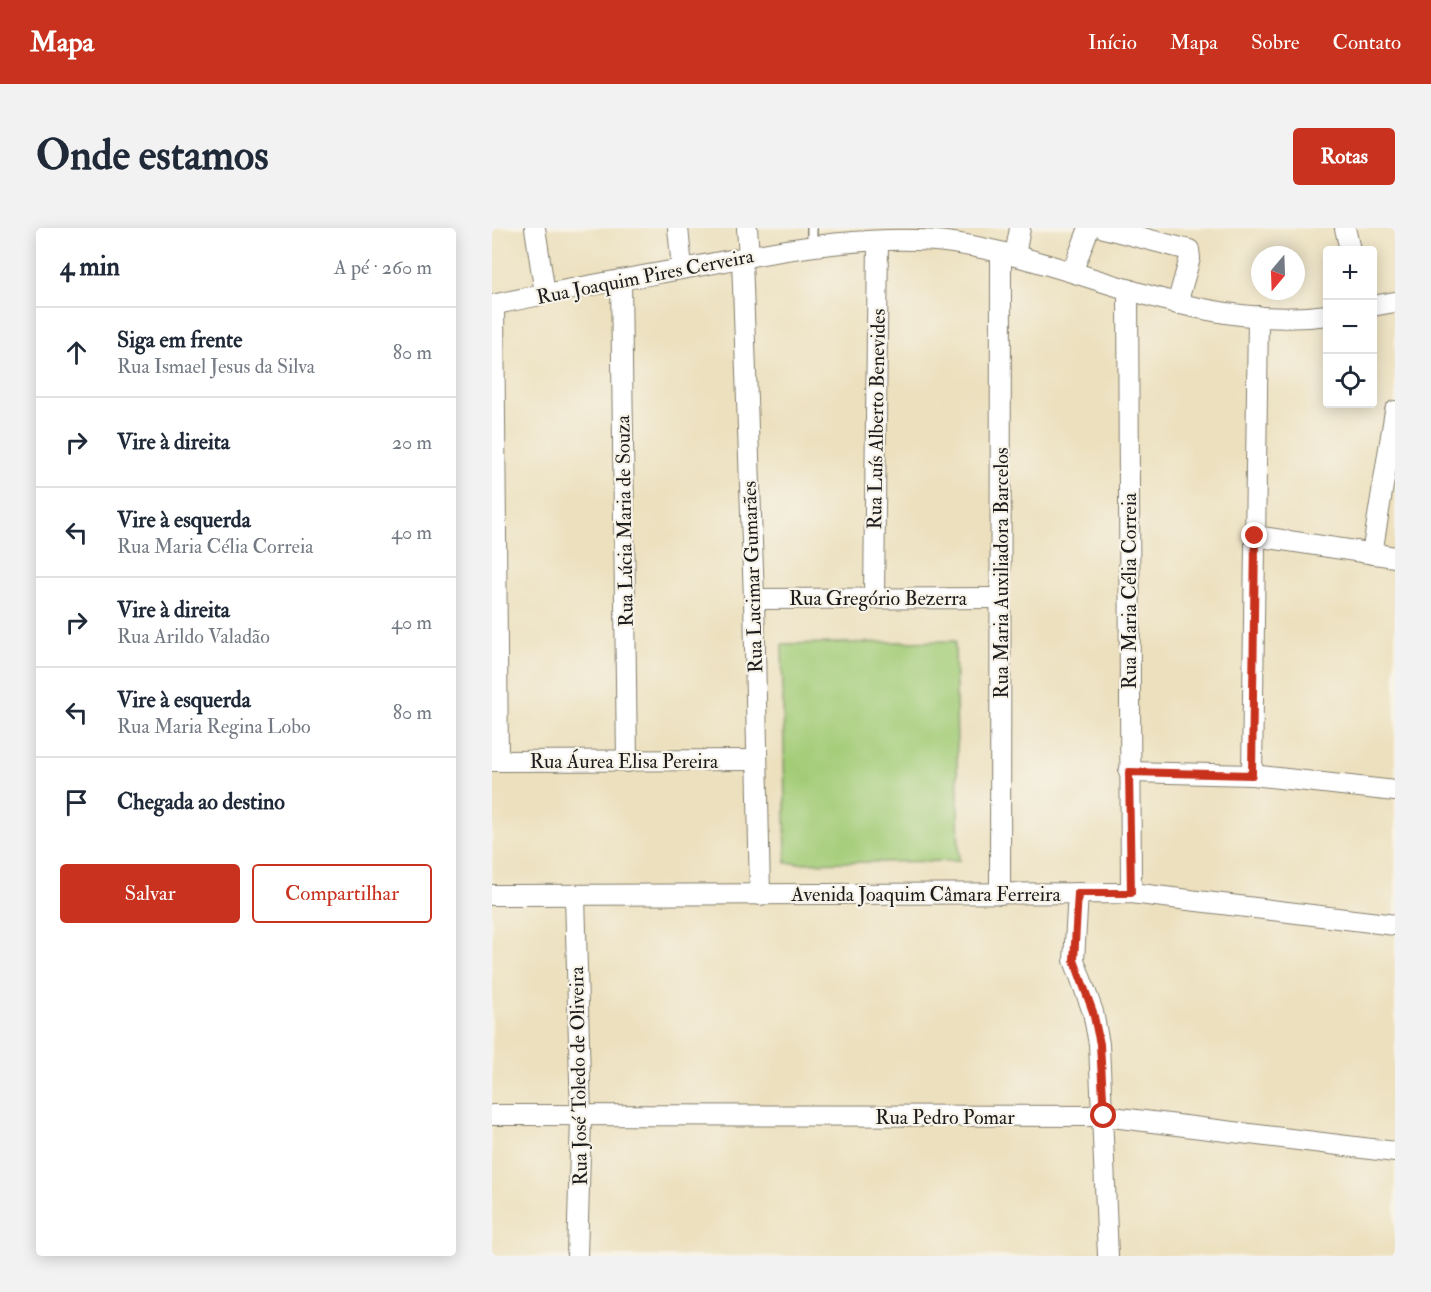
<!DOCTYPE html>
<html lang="pt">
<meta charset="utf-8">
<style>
:root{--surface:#fff;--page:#f2f2f3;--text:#1f2937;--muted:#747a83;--line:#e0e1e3;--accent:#c8321e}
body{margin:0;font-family:"IM FELL Double Pica",serif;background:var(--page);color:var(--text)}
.controls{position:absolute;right:18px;top:18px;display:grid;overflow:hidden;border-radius:6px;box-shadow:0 3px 15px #0003}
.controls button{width:54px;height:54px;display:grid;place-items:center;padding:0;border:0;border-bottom:2px solid var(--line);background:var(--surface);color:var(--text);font:30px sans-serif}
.compass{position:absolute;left:759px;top:18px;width:54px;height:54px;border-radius:50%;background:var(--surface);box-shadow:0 3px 15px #0003;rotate:199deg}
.stop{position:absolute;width:18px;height:18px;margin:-14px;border:4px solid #c8321e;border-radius:50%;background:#fff}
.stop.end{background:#c8321e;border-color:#fff;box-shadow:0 2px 6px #0008}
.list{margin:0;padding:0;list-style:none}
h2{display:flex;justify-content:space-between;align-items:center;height:78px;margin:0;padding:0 24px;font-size:26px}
h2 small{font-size:20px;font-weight:400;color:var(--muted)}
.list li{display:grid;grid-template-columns:39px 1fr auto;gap:18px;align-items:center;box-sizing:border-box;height:90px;padding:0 24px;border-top:2px solid var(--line)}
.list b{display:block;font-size:22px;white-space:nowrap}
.list p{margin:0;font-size:20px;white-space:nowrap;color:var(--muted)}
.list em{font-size:20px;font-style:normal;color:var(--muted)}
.actions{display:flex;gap:12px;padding:18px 24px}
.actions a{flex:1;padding:14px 0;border:2px solid var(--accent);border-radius:6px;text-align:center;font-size:21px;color:var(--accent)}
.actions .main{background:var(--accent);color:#fff}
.icon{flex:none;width:33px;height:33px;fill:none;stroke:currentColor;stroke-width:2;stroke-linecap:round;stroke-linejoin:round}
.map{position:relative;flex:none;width:903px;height:1028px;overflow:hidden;border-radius:6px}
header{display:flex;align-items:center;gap:36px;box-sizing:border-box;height:84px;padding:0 30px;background:var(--accent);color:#fff}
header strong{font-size:28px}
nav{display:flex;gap:33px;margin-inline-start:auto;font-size:21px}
.intro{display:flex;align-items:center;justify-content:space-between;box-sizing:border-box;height:144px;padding:0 36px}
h1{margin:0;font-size:42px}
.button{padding:15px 27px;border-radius:6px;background:var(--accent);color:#fff;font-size:21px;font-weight:700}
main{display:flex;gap:36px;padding:0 36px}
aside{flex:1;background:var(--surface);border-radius:6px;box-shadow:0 3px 15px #0003}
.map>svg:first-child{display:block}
.pitch{fill:#a3cc77;stroke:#60744a;stroke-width:1.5}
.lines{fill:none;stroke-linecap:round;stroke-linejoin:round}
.lane-casing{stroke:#847e6d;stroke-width:12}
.street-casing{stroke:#847e6d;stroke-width:22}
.lane{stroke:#fff;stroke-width:9}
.street{stroke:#fff;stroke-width:20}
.route{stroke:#c8321e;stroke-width:8}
.labels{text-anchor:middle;stroke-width:4.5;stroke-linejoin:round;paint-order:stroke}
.street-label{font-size:20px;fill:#1c1c1c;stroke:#f7f3e8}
</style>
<header>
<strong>Mapa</strong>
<nav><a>Início</a><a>Mapa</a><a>Sobre</a><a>Contato</a></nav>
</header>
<div class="intro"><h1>Onde estamos</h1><a class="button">Rotas</a></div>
<main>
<aside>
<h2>4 min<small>A pé · 260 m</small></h2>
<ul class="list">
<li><svg class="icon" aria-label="ahead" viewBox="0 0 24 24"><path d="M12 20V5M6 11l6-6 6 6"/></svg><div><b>Siga em frente</b><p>Rua Ismael Jesus da Silva</p></div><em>80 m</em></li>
<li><svg class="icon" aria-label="right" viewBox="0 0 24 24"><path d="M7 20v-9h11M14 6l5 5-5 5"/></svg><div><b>Vire à direita</b></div><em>20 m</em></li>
<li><svg class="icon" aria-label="left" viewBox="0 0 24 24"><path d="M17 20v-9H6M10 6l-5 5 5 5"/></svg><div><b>Vire à esquerda</b><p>Rua Maria Célia Correia</p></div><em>40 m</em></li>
<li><svg class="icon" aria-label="right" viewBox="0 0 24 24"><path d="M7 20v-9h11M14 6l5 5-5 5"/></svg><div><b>Vire à direita</b><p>Rua Arildo Valadão</p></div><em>40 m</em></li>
<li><svg class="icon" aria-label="left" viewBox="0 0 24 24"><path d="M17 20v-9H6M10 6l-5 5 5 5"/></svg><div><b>Vire à esquerda</b><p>Rua Maria Regina Lobo</p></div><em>80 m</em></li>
<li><svg class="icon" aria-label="arrive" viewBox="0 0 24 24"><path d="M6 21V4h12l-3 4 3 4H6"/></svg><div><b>Chegada ao destino</b></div></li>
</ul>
<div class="actions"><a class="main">Salvar</a><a>Compartilhar</a></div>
</aside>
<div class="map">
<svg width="903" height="1028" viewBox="0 0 903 1028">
<rect width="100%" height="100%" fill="#f7f3e8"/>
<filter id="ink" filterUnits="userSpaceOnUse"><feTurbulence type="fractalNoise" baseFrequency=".0167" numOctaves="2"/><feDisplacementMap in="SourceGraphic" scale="12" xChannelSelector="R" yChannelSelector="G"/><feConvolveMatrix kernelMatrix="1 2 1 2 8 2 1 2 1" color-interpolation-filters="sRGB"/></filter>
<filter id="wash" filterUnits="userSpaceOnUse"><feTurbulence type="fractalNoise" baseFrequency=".008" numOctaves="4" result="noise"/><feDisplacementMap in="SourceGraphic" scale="24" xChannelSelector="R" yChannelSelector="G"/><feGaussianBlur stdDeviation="1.35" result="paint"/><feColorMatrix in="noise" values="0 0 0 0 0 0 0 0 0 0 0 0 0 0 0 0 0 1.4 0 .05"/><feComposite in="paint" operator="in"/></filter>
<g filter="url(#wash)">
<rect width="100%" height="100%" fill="#ece0be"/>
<!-- pitch -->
<polygon class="pitch" points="463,413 467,633 294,635 290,416"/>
</g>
<g filter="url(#ink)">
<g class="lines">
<defs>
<polyline id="lane" points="320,0 320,19"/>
<g id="street">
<polyline points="43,0 53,66"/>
<polyline points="186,0 190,40"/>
<polyline points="255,0 257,28"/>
<polyline points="612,0 697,22 698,30 685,76"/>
<polyline points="853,0 858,22"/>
<polyline points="523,28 528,0"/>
<polyline points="250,30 262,371 268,667"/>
<polyline points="581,42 597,0"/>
<polyline points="129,52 135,534"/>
<polyline points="636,61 639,665"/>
<path d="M0,77C82,59 166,46 249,30C312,18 397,6 461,15C587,33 704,105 836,87"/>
<polyline points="2,77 6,533"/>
<polyline points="880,78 903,74"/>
<polyline points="763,308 903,329"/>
<polyline points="880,326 903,183"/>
<polyline points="382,369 386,13"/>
<polyline points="262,371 509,370"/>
<polyline points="0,533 264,532"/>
<polyline points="637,544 760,547 903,563"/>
<polyline points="760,547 766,88"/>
<polyline points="586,665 582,732 601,784 607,816 616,1028"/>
<polyline points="508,666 509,25"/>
<polyline points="0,667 639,665 903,697"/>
<polyline points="83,667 89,889 85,1028"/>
<polyline points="0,887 612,888 903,924"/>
</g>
</defs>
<!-- lane casing -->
<use href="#lane" class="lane-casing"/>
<!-- street casing -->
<use href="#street" class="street-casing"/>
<!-- lane -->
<use href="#lane" class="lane"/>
<!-- street -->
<use href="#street" class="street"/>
</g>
</g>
<g class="lines" filter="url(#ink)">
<!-- route -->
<polyline class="route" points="612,888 608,816 601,784 582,732 586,665 639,665 637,544 760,547 763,308"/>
</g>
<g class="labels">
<!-- street labels -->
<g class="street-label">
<text transform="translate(153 48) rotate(-11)" y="7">Rua Joaquim Pires Cerveira</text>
<text transform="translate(384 191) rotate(-89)" y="7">Rua Luís Alberto Benevides</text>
<text transform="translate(132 293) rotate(-91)" y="7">Rua Lúcia Maria de Souza</text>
<text transform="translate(509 345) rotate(-90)" y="7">Rua Maria Auxiliadora Barcelos</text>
<text transform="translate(260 349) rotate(-92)" y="7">Rua Lucimar Gumarães</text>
<text transform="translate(637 363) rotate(-90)" y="7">Rua Maria Célia Correia</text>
<text x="386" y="377">Rua Gregório Bezerra</text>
<text x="132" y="540">Rua Áurea Elisa Pereira</text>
<text x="434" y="673">Avenida Joaquim Câmara Ferreira</text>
<text transform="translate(86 848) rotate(-91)" y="7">Rua José Toledo de Oliveira</text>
<text x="453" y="896">Rua Pedro Pomar</text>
</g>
</g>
</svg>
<div class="controls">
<button>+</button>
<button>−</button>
<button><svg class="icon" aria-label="locate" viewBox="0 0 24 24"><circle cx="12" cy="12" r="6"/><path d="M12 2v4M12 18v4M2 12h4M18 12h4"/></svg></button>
</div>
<svg class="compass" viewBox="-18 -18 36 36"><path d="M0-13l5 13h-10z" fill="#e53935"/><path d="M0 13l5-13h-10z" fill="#747a83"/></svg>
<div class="stop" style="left:612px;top:888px"></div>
<div class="stop end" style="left:763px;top:308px"></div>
</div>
</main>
